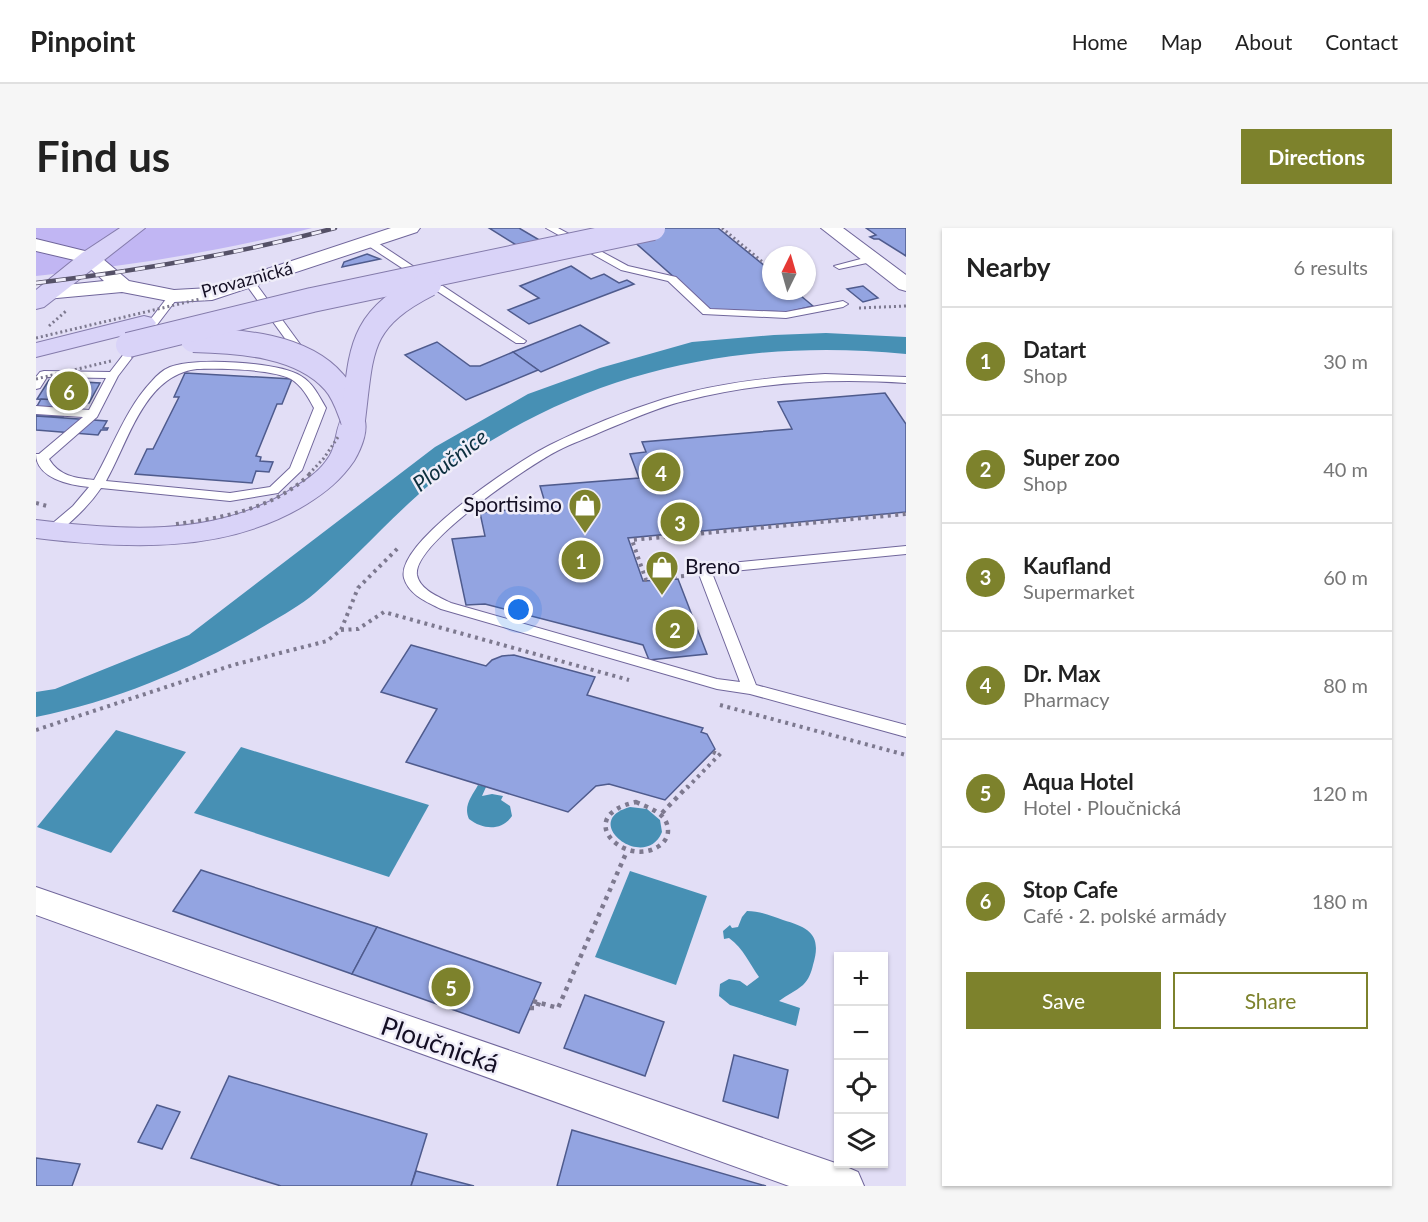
<!DOCTYPE html>
<meta charset="utf-8">
<style>
:root{--surface:#fff;--page:#f6f6f6;--text:#222;--muted:#767676;--line:#e0e0e0;--accent:#7d822c}
body{margin:0;font-family:Lato,sans-serif;background:var(--page);color:var(--text)}
.controls{position:absolute;right:18px;bottom:18px;display:grid;overflow:hidden;border-radius:0px;box-shadow:0 2px 4px #0004}
.controls button{width:54px;height:54px;display:grid;place-items:center;padding:0;border:0;border-bottom:2px solid var(--line);background:var(--surface);color:var(--text);font:30px sans-serif}
.compass{position:absolute;left:726px;top:18px;width:54px;height:54px;border-radius:50%;background:var(--surface);box-shadow:0 2px 4px #0004;rotate:5deg}
.you{position:absolute;left:483px;top:382px;width:21px;height:21px;margin:-15px;border:4px solid #fff;border-radius:50%;background:#1a73e8;box-shadow:0 0 0 9px #1a73e833}
.badge{display:grid;place-items:center;width:39px;height:39px;border-radius:50%;background:var(--accent);color:#fff;font-size:20px;font-weight:700}
.pin{position:absolute;translate:-50% -50%;border:3px solid #fff;box-shadow:0 2px 6px #0006}
.list{margin:0;padding:0;list-style:none}
h2{display:flex;justify-content:space-between;align-items:center;height:78px;margin:0;padding:0 24px;font-size:26px}
h2 small{font-size:20px;font-weight:400;color:var(--muted)}
.list li{display:grid;grid-template-columns:39px 1fr auto;gap:18px;align-items:center;box-sizing:border-box;height:108px;padding:0 24px;border-top:2px solid var(--line)}
.list b{display:block;font-size:22px;white-space:nowrap}
.list p{margin:0;font-size:20px;white-space:nowrap;color:var(--muted)}
.list em{font-size:20px;font-style:normal;color:var(--muted)}
.actions{display:flex;gap:12px;padding:18px 24px}
.actions a{flex:1;padding:14px 0;border:2px solid var(--accent);border-radius:0px;text-align:center;font-size:21px;color:var(--accent)}
.actions .main{background:var(--accent);color:#fff}
.icon{flex:none;width:33px;height:33px;fill:none;stroke:currentColor;stroke-width:2;stroke-linecap:round;stroke-linejoin:round}
.map{position:relative;flex:none;width:870px;height:958px;overflow:hidden;border-radius:0px}
header{display:flex;align-items:center;gap:36px;box-sizing:border-box;height:84px;padding:0 30px;background:var(--surface);border-bottom:2px solid var(--line)}
header strong{font-size:28px}
nav{display:flex;gap:33px;margin-inline-start:auto;font-size:21px}
.intro{display:flex;align-items:center;justify-content:space-between;box-sizing:border-box;height:144px;padding:0 36px}
h1{margin:0;font-size:42px}
.button{padding:15px 27px;border-radius:0px;background:var(--accent);color:#fff;font-size:21px;font-weight:700}
main{display:flex;gap:36px;padding:0 36px}
aside{flex:1;background:var(--surface);border-radius:0px;box-shadow:0 2px 4px #0004}
.map>svg:first-child{display:block}
.green{fill:#c1b6f3}
.water{fill:#4790b4}
.building{fill:#93a4e1;stroke:#4f5b8d;stroke-width:1.5}
.lines{fill:none;stroke-linecap:round;stroke-linejoin:round}
.lane-casing{stroke:#70669b;stroke-width:2}
.street-casing{stroke:#70669b;stroke-width:2}
.primary-casing{stroke:#847bab;stroke-width:2}
.path-far2{stroke:#7d798f;stroke-width:3;stroke-dasharray:2 3;stroke-linecap:butt}
.path-far1{stroke:#7d798f;stroke-width:4;stroke-dasharray:3 4.5;stroke-linecap:butt}
.path{stroke:#7d798f;stroke-width:4.5;stroke-dasharray:4 5;stroke-linecap:butt}
.lane{fill:#fff;fill-rule:evenodd}
.street{fill:#fff;fill-rule:evenodd}
.primary{fill:#d9d3f8;fill-rule:evenodd}
.rail-casing{stroke:#555167;stroke-width:4.5}
.rail{stroke:#efedf9;stroke-width:3;stroke-dasharray:10;stroke-linecap:butt}
.primary-bridge-casing{stroke:#847bab;stroke-width:26;stroke-linecap:butt}
.path-bridge-far1{stroke:#7d798f;stroke-width:3;stroke-dasharray:2 3;stroke-linecap:butt}
.path-bridge{stroke:#7d798f;stroke-width:4;stroke-dasharray:3 4.5;stroke-linecap:butt}
.primary-bridge{stroke:#d9d3f8;stroke-width:24}
.labels{text-anchor:middle;stroke-width:5;stroke-linejoin:round;paint-order:stroke}
.far-street-label{font-size:18px;fill:#140f24;stroke:#efedf9}
.poi-label{font-size:21px;fill:#140f24;stroke:#efedf9;text-anchor:end}
.water-label{font-size:22px;font-style:italic;fill:#0c2f3e;stroke:#efedf9}
.near-street-label{font-size:26px;fill:#140f24;stroke:#efedf9}
</style>
<header>
<strong>Pinpoint</strong>
<nav><a>Home</a><a>Map</a><a>About</a><a>Contact</a></nav>
</header>
<div class="intro"><h1>Find us</h1><a class="button">Directions</a></div>
<main>
<div class="map">
<svg width="870" height="958" viewBox="0 0 870 958">
<rect width="100%" height="100%" fill="#e2def6"/>
<!-- green -->
<path class="green" d="M0,0H276C183,24 96,37 0,48Z"/>
<!-- water -->
<g class="water">
<path d="M790,105L870,109V126C712,110 561,140 428,230C373,268 330,321 279,365C265,377 247,387 230,397C161,439 80,473 0,489V464L19,461L153,407L399,219L492,166L564,140L656,114L738,107Z"/>
<polygon points="80,502 150,524 75,625 1,599"/>
<polygon points="205,519 393,577 353,649 158,585"/>
<path d="M442,557L450,559L446,568L456,566L467,568L465,572L474,578L476,588C466,603 447,602 433,591C427,578 436,568 442,557Z"/>
<path d="M594,579L611,581L624,592L626,604C609,645 542,593 594,579Z"/>
<polygon points="594,643 671,668 640,757 559,729"/>
<path d="M711,683C724,683 735,688 747,692C774,700 786,707 777,737C775,745 773,751 767,757C760,763 751,767 743,773L764,780L760,798L694,777L683,768L684,756L693,751L704,753L711,758L723,749C713,735 708,721 693,710L688,711L687,703L694,697L696,700L702,699L706,689Z"/>
</g>
<!-- building -->
<g class="building">
<polygon points="453,0 483,0 522,23 503,31"/>
<polygon points="592,0 682,0 735,43 735,63 759,63 777,78 752,84 675,82 594,10"/>
<polygon points="830,0 870,0 870,28 843,11 838,11 834,9 840,7"/>
<polygon points="331,26 344,31 306,39 308,34"/>
<polygon points="535,38 555,51 568,46 583,55 591,52 598,56 493,96 472,82 503,70 484,58"/>
<polygon points="827,58 842,70 827,74 811,61"/>
<polygon points="544,97 573,115 505,144 477,124"/>
<polygon points="401,114 434,138 444,138 477,124 502,142 430,172 369,127"/>
<polygon points="149,145 256,151 246,176 241,176 220,228 225,229 224,233 237,234 233,244 220,243 216,255 99,246 111,221 117,221 143,169 138,169"/>
<polygon points="13,152 64,155 53,175 1,171"/>
<polygon points="849,165 870,196 870,284 592,310 607,353 642,351 671,426 613,432 607,417 449,376 430,377 416,311 449,308 444,285 510,278 504,258 603,250 594,226 610,224 606,214 756,201 742,174"/>
<polygon points="5,171 37,173 27,189 0,188 0,180"/>
<polygon points="0,188 71,193 67,200 72,200 71,202 65,202 62,207 0,202"/>
<polygon points="375,417 450,438 456,432 466,428 478,427 559,449 551,467 667,500 665,504 671,506 679,521 629,572 573,556 560,558 532,584 370,534 401,481 345,464"/>
<polygon points="165,642 341,699 316,746 137,683"/>
<polygon points="341,699 505,755 483,805 316,746"/>
<polygon points="549,767 628,794 609,848 528,820"/>
<polygon points="698,827 752,842 742,890 687,873"/>
<polygon points="193,848 391,906 375,958 245,958 155,930"/>
<polygon points="121,877 144,884 126,921 102,914"/>
<polygon points="536,902 730,958 521,958"/>
<polygon points="0,930 44,936 36,958 0,958"/>
<polygon points="380,943 438,958 375,958"/>
</g>
<g class="lines">
<defs>
<g id="lane">
<polygon points="510,0 522,0 592,38 640,49 674,81 750,84 807,73 812,76 807,79 750,90 667,86 632,53 585,42"/>
<polygon points="331,13 339,13 490,113 488,115 480,115 331,17"/>
<polygon points="836,28 840,29 840,33 803,41 798,38"/>
<polygon points="214,52 218,53 274,130 274,134 266,134 209,55"/>
<path d="M138,65L143,68L82,148L61,189L13,231C23,248 39,250 58,252C77,219 90,180 116,153C121,147 127,142 134,139C159,129 242,134 265,148C277,155 283,168 290,180L266,242L242,265L194,273L65,260C53,278 37,292 21,306H11L9,303L11,300L37,278L53,259C33,257 0,250 0,226H3L47,189L0,186V178L53,182L70,150L11,149L4,160L0,161V149L4,144L8,143L74,144L134,66ZM161,141C183,140 236,141 255,151C266,158 272,169 278,180L254,240L234,259L194,265L70,253C93,213 108,147 161,141Z"/>
<path d="M789,146L870,149V155C796,150 720,154 648,173C620,180 594,192 567,203C552,210 536,215 521,223C494,237 376,316 381,347C384,362 403,369 415,375L681,451L704,454L661,341L663,338L870,318V326L676,345L720,457L870,497V509L714,466L681,461L405,381C391,374 373,367 368,350C359,314 485,231 514,217C550,199 590,183 628,171C680,155 735,149 789,146Z"/>
</g>
<g id="street">
<polygon points="355,0 384,0 381,4 176,72 138,74 86,64 10,71 3,69 0,66 3,61 10,59 68,53 47,34 0,23 0,11 61,26 93,53 138,62 174,60"/>
<polygon points="785,0 807,0 870,47 870,63 863,61"/>
<polygon points="0,659 808,938 822,944 828,958 753,958 0,687"/>
</g>
<g id="primary">
<polygon points="84,0 109,0 8,79 0,81 0,62 46,25"/>
<polygon points="108,88 116,90 120,95 116,100 0,129 0,115"/>
<path d="M317,184L326,186C335,199 325,221 318,233C305,252 290,264 271,276C190,326 91,321 0,310V292C84,302 175,310 251,264C265,255 280,247 290,233C302,219 298,200 308,186Z"/>
</g>
</defs>
<!-- lane casing -->
<use href="#lane" class="lane-casing"/>
<!-- street casing -->
<use href="#street" class="street-casing"/>
<!-- primary casing -->
<use href="#primary" class="primary-casing"/>
<!-- path-far2 -->
<g class="path-far2">
<polyline points="686,0 735,41"/>
<polyline points="823,80 870,78"/>
<polyline points="13,98 30,83"/>
</g>
<!-- path-far1 -->
<g class="path-far1">
<polyline points="0,275 11,278"/>
<polyline points="648,348 610,352 596,312 870,286"/>
<polyline points="305,402 322,401 348,384 593,452"/>
<polyline points="684,477 870,527"/>
<polyline points="0,502 197,437 291,413 305,402 322,360 363,319"/>
<polyline points="677,524 683,527"/>
<polyline points="651,560 686,524"/>
</g>
<!-- path -->
<g class="path">
<path d="M600,574C613,580 632,585 632,603C632,609 628,615 623,618C589,641 535,588 600,574Z"/>
<polyline points="626,585 652,558"/>
<polyline points="497,773 522,780 591,623"/>
<polyline points="494,780 501,780 503,774"/>
</g>
<!-- lane -->
<use href="#lane" class="lane"/>
<!-- street -->
<use href="#street" class="street"/>
<!-- primary -->
<use href="#primary" class="primary"/>
<defs>
<path id="rail" d="M0,55C101,43 201,26 299,0"/>
</defs>
<!-- rail casing -->
<use href="#rail" class="rail-casing"/>
<!-- rail -->
<use href="#rail" class="rail"/>
<defs>
<g id="primary-bridge">
<path d="M157,112C203,113 266,117 298,154C308,165 312,179 317,192"/>
<polyline points="92,117 276,72 617,0"/>
<path d="M317,192C326,120 322,92 393,56"/>
</g>
</defs>
<!-- primary-bridge casing -->
<use href="#primary-bridge" class="primary-bridge-casing"/>
<!-- path-bridge-far1 -->
<g class="path-bridge-far1">
<polyline points="0,110 164,71"/>
<polyline points="0,151 75,133"/>
<polyline points="273,246 288,230 302,209"/>
</g>
<!-- path-bridge -->
<path class="path-bridge" d="M140,296C187,290 240,280 275,245"/>
<!-- primary-bridge -->
<use href="#primary-bridge" class="primary-bridge"/>
</g>
<!-- icons -->
<defs>
<symbol id="shop-pin" viewBox="-11 -11 22 30"><path d="M0 17L-7.5 6A9.5 9.5 0 1 1 7.5 6Z" fill="#7d822c" stroke="#efedf9"/><path d="M-5-2.5h2.3a2.7 3.5 0 0 1 5.4 0H5L5.5 6h-11ZM-1.5-2.5h3a1.5 2.3 0 0 0-3 0Z" fill="#fff"/></symbol>
</defs>
<g fill-rule="evenodd">
<use href="#shop-pin" x="530" y="258" width="38" height="52"/>
<use href="#shop-pin" x="607" y="320" width="38" height="52"/>
</g>
<g class="labels">
<!-- far-street labels -->
<g class="far-street-label">
<text transform="translate(211 52) rotate(-15)" y="6">Provaznická</text>
</g>
<!-- poi labels -->
<g class="poi-label">
<text x="526" y="284">Sportisimo</text>
<text x="649" y="346" text-anchor="start">Breno</text>
</g>
<!-- water labels -->
<g class="water-label">
<text transform="translate(414 232) rotate(-37)" y="8">Ploučnice</text>
</g>
<!-- near-street labels -->
<g class="near-street-label">
<text transform="translate(404 817) rotate(19)" y="9">Ploučnická</text>
</g>
</g>
</svg>
<div class="controls">
<button>+</button>
<button>−</button>
<button><svg class="icon" aria-label="locate" viewBox="0 0 24 24"><circle cx="12" cy="12" r="6"/><path d="M12 2v4M12 18v4M2 12h4M18 12h4"/></svg></button>
<button><svg class="icon" aria-label="layers" viewBox="0 0 24 24"><path d="M12 4l9 5-9 5-9-5zM3 14l9 5 9-5"/></svg></button>
</div>
<svg class="compass" viewBox="-18 -18 36 36"><path d="M0-13l5 13h-10z" fill="#e53935"/><path d="M0 13l5-13h-10z" fill="#767676"/></svg>
<div class="you"></div>
<div class="pin badge" style="left:545px;top:332px">1</div>
<div class="pin badge" style="left:639px;top:401px">2</div>
<div class="pin badge" style="left:644px;top:294px">3</div>
<div class="pin badge" style="left:625px;top:244px">4</div>
<div class="pin badge" style="left:415px;top:759px">5</div>
<div class="pin badge" style="left:33px;top:163px">6</div>
</div>
<aside>
<h2>Nearby<small>6 results</small></h2>
<ul class="list">
<li><span class="badge">1</span><div><b>Datart</b><p>Shop</p></div><em>30 m</em></li>
<li><span class="badge">2</span><div><b>Super zoo</b><p>Shop</p></div><em>40 m</em></li>
<li><span class="badge">3</span><div><b>Kaufland</b><p>Supermarket</p></div><em>60 m</em></li>
<li><span class="badge">4</span><div><b>Dr. Max</b><p>Pharmacy</p></div><em>80 m</em></li>
<li><span class="badge">5</span><div><b>Aqua Hotel</b><p>Hotel · Ploučnická</p></div><em>120 m</em></li>
<li><span class="badge">6</span><div><b>Stop Cafe</b><p>Café · 2. polské armády</p></div><em>180 m</em></li>
</ul>
<div class="actions"><a class="main">Save</a><a>Share</a></div>
</aside>
</main>
